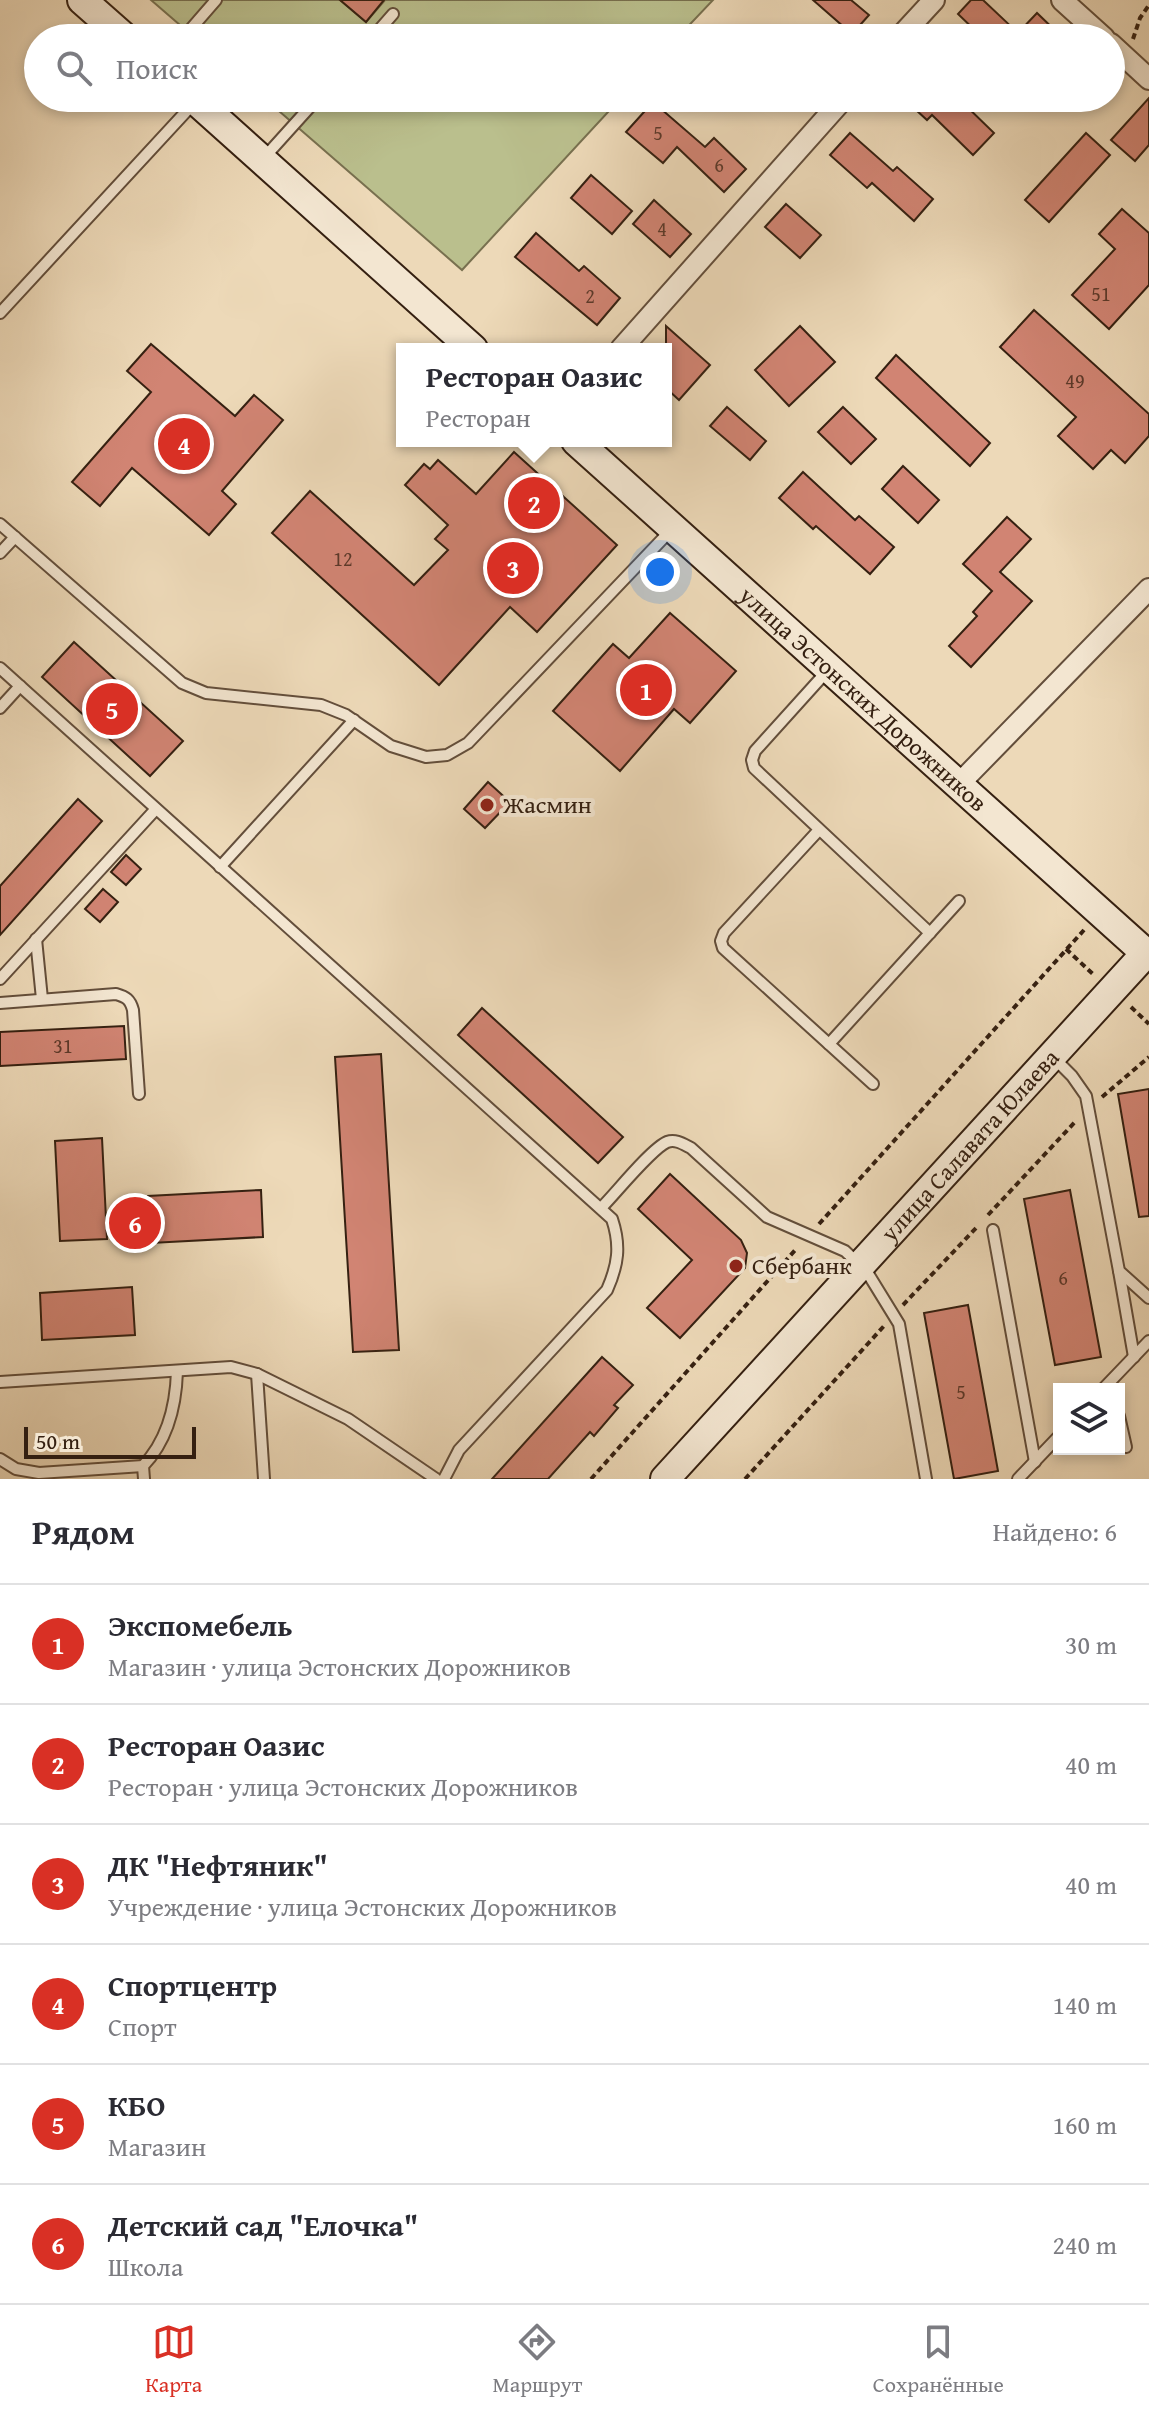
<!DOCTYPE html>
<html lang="ru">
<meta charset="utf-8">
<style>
:root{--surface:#fff;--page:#f7f7f7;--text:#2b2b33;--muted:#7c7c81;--line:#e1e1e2;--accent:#d93025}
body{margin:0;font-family:"Gentium Book Plus",serif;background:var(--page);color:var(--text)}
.controls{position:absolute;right:24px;bottom:24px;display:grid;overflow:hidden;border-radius:0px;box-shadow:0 4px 12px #0003}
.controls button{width:72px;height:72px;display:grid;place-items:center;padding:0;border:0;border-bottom:2px solid var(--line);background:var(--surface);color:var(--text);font:40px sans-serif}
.scale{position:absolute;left:24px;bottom:20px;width:172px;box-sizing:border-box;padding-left:8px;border:4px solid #352011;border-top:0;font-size:22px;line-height:28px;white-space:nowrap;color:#352011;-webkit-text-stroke:6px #f3e6d1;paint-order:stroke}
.you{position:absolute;left:660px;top:572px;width:28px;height:28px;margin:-20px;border:6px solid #fff;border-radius:50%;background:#1a73e8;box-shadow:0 0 0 12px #1a73e833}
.badge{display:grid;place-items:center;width:52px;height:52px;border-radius:50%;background:var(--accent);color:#fff;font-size:26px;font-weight:700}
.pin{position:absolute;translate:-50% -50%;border:4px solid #fff;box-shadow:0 2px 8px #0006}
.popup{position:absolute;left:396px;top:343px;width:276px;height:104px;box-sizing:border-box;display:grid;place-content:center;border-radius:0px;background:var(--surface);filter:drop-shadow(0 2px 6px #0005);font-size:26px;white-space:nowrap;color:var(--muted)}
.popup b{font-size:30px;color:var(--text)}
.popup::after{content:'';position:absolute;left:50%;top:100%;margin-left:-16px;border:16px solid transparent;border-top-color:var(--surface)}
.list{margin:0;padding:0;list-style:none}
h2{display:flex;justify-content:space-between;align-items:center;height:104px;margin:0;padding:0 32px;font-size:34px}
h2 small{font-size:26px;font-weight:400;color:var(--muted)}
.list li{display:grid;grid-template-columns:52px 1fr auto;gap:24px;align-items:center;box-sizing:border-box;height:120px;padding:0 32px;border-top:2px solid var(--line)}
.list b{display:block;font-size:30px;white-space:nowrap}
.list p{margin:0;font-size:26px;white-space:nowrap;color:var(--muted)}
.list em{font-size:26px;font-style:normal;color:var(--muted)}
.icon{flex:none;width:44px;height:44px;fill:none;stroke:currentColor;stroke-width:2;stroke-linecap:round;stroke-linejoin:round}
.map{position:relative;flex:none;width:1149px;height:1479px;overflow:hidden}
.search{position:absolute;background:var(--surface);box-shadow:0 4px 12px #0003;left:24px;right:24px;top:24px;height:88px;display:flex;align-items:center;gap:20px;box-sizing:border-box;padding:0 28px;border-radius:44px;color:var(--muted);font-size:30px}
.sheet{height:824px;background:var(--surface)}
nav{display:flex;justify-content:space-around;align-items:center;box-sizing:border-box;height:112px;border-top:2px solid var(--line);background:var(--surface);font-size:22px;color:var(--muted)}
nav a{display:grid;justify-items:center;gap:4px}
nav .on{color:var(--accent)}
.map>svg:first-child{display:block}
.green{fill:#babf8d;stroke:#78704f;stroke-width:2}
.building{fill:#d18473;stroke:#352011;stroke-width:2}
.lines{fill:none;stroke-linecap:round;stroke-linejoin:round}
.lane-casing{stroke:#634e3b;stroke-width:14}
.street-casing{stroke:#634e3b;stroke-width:24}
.secondary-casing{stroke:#352011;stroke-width:32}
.path{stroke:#352011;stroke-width:4;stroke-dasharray:6 4;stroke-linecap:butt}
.lane{stroke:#f3e6d1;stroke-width:10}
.street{stroke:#f3e6d1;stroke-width:20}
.secondary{stroke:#f3e6d1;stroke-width:28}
.poi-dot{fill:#8f2418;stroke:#f3e6d1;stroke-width:3}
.labels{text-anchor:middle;stroke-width:8;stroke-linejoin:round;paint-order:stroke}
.number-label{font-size:20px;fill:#5c392a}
.street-label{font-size:24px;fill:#352011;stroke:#f3e6d1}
.poi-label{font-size:24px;fill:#352011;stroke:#f3e6d1;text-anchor:start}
</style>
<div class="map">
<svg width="1149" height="1479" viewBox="0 0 1149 1479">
<rect width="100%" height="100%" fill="#edd9b8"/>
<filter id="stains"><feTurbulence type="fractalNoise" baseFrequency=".0025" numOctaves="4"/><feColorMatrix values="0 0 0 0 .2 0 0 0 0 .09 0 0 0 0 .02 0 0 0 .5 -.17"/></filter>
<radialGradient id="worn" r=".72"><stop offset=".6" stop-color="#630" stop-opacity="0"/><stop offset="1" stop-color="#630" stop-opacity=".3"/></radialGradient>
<!-- green -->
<g class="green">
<polygon points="151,0 340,0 366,22 385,0 713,0 677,38 195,38"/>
<polygon points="264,98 621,98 462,270"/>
</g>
<!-- building -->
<g class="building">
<polygon points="340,0 384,0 366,22"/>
<polygon points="813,0 851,0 869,15 852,34"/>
<polygon points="971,0 983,0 1018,33 1037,13 1063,38 983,38 958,14"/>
<polygon points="903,98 958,98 994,133 973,155 932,115 927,120"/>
<polygon points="1149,98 1149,145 1135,161 1111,140"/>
<polygon points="653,102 705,147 714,138 746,169 724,192 677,147 663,163 626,132"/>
<polygon points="850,133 893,171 897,167 933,199 914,221 872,183 867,188 830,155"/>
<polygon points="1086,133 1110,155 1049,222 1025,200"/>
<polygon points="591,175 632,211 612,234 571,198"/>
<polygon points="654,200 691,234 670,257 633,224"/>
<polygon points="786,204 821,235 800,258 765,227"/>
<polygon points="1122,209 1149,233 1149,285 1109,329 1072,295 1115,249 1099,234"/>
<polygon points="536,233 579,271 584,266 620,298 597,325 515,257"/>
<polygon points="1034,310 1149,414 1149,436 1125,463 1111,450 1093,469 1058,436 1076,417 1000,347"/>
<polygon points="666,326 710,365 679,400 666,388"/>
<polygon points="800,326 835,362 789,406 755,370"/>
<polygon points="151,344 235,416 254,395 283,420 222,491 236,504 209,535 132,468 100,506 72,482 151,392 127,371"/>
<polygon points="896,355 990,443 970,466 876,378"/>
<polygon points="727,407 766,441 750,460 710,426"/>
<polygon points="843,407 876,439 851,464 818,432"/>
<polygon points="514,452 617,545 537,632 510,607 439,685 272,533 310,491 414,585 448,550 435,539 448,525 405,485 424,464 430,469 438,460 476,494"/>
<polygon points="903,466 939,500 918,523 882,489"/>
<polygon points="803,472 855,520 859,516 894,547 870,574 816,526 813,529 779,498"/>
<polygon points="1007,517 1031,539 1000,572 1032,601 971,667 949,646 977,616 973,612 992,591 963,564"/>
<polygon points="670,613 736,671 690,723 674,709 620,771 553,711 613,644 629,658"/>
<polygon points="74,642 183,741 150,776 42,677"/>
<polygon points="488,782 510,802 485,828 464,809"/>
<polygon points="78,799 102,821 0,935 0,886"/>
<polygon points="126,855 141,869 126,885 111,872"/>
<polygon points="103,889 118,902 100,922 85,909"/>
<polygon points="482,1008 623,1137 598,1163 458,1035"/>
<polygon points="124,1026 126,1059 0,1066 0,1032"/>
<polygon points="381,1054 399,1350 353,1352 335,1057"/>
<polygon points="1149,1089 1149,1216 1139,1217 1118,1094"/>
<polygon points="102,1138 107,1239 60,1241 55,1141"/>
<polygon points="670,1174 741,1240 747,1253 745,1268 680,1338 647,1308 692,1260 638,1209"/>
<polygon points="261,1190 263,1237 151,1243 148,1196"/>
<polygon points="1070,1190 1101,1357 1055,1365 1024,1199"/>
<polygon points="132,1287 135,1335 42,1340 40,1293"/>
<polygon points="968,1305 998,1471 954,1479 924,1313"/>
<polygon points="602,1357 633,1385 614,1405 618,1408 594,1436 590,1432 548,1479 492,1479"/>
</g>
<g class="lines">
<defs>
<g id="lane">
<polyline points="183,38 216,0"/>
<polyline points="372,38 393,14"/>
<polyline points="263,159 318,98"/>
<polyline points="0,313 194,103"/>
<polyline points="0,524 182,683 206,693 321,705 346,715 391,746 426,757 447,755 468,743 672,529"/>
<polyline points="0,553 15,537"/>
<path d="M0,668L612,1219C621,1246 618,1265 607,1290L459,1450L444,1479"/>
<polyline points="829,669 755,751 752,760 754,768 930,933"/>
<polyline points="0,708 20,686"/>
<polyline points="818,831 724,933 721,941 723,948 873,1084"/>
<polyline points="220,867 354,720"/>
<polyline points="36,939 42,999"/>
<polyline points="0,979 155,810"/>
<path d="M0,1003L116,994C126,997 130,999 133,1010L139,1094"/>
<polyline points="829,1044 959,901"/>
<polyline points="1053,1057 1072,1076 1086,1096 1119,1271 1149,1298"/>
<path d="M602,1207C616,1193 651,1149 667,1142C676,1139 683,1144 691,1148L767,1217L845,1251L867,1272L899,1324L926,1479"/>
<polyline points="993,1230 1035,1462"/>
<polyline points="1119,1271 1134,1357"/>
<polyline points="257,1374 264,1479"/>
<polyline points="0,1382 231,1367 257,1374 348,1419 436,1479"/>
<polyline points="1103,1389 1149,1341"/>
<polyline points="1119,1416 1126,1447"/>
<polyline points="0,1459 16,1469 39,1473 143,1466"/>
<path d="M144,1479L143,1466C167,1441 176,1405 177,1371"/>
<polyline points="1018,1479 1059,1436"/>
</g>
<g id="street">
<polyline points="1062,0 1104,38"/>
<polyline points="899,38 934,0"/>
<polyline points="1111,44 1149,79"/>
<polyline points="621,349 844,98"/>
<polyline points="959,784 1149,589"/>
</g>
<g id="secondary">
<polyline points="82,0 125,38"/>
<polyline points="193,98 473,349"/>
<path id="s1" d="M576,441L1149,956"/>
<path id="s2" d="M665,1479L1146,953"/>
</g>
</defs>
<!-- lane casing -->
<use href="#lane" class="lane-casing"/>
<!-- street casing -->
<use href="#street" class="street-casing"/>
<!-- secondary casing -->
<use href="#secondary" class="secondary-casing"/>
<!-- path -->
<g class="path">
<polyline points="1133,39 1140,18 1149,5"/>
<polyline points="1066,949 1094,975"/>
<polyline points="1131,1007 1149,1024"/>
<polyline points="1102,1097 1149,1057"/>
<polyline points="988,1215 1075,1122"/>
<polyline points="819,1224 1084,930"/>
<polyline points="903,1305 977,1227"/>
<polyline points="591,1479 797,1248"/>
<polyline points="745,1479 884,1326"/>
</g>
<!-- lane -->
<use href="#lane" class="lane"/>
<!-- street -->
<use href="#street" class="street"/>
<!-- secondary -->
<use href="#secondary" class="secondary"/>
</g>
<!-- markers -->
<g class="poi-dot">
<circle cx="487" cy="805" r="8"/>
<circle cx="736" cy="1266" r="8"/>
</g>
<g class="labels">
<!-- number labels -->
<g class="number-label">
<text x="658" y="140">5</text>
<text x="719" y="172">6</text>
<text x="662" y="236">4</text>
<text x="1101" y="301">51</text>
<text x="590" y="303">2</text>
<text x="1075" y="388">49</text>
<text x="343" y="566">12</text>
<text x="63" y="1053">31</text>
<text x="1063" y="1285">6</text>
<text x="961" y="1399">5</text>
</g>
<!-- street labels -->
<g class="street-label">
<text dy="8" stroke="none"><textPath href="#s1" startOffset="386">улица Эстонских Дорожников</textPath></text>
<text dy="8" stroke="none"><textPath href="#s2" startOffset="452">улица Салавата Юлаева</textPath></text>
</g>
<!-- poi labels -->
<g class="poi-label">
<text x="503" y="813">Жасмин</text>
<text x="752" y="1274">Сбербанк</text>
</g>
</g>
<rect width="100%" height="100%" filter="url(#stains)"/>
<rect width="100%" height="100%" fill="url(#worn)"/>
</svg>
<div class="controls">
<button><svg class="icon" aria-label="layers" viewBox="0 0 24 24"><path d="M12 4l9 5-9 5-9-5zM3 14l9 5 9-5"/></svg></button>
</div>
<div class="scale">50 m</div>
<div class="you"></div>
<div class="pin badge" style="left:646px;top:690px">1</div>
<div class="pin badge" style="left:534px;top:503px">2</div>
<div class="popup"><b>Ресторан Оазис</b>Ресторан</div>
<div class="pin badge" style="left:513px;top:568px">3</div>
<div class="pin badge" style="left:184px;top:444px">4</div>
<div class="pin badge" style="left:112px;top:709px">5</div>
<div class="pin badge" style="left:135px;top:1223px">6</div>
<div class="search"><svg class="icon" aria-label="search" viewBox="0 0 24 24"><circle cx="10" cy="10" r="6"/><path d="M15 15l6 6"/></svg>Поиск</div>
</div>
<section class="sheet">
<h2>Рядом<small>Найдено: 6</small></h2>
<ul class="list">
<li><span class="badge">1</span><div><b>Экспомебель</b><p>Магазин · улица Эстонских Дорожников</p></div><em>30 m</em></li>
<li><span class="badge">2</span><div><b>Ресторан Оазис</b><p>Ресторан · улица Эстонских Дорожников</p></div><em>40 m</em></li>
<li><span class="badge">3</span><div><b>ДК &quot;Нефтяник&quot;</b><p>Учреждение · улица Эстонских Дорожников</p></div><em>40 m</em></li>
<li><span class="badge">4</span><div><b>Спортцентр</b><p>Спорт</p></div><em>140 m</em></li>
<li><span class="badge">5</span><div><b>КБО</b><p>Магазин</p></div><em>160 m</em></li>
<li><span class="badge">6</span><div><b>Детский сад &quot;Елочка&quot;</b><p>Школа</p></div><em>240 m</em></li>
</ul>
</section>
<nav>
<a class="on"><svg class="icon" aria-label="map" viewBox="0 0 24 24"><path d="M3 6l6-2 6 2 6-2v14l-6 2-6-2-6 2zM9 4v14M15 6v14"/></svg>Карта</a>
<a><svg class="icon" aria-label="directions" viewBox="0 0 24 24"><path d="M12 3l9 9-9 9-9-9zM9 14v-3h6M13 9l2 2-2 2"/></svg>Маршрут</a>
<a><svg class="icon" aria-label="saved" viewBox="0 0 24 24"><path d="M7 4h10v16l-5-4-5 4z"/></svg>Сохранённые</a>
</nav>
